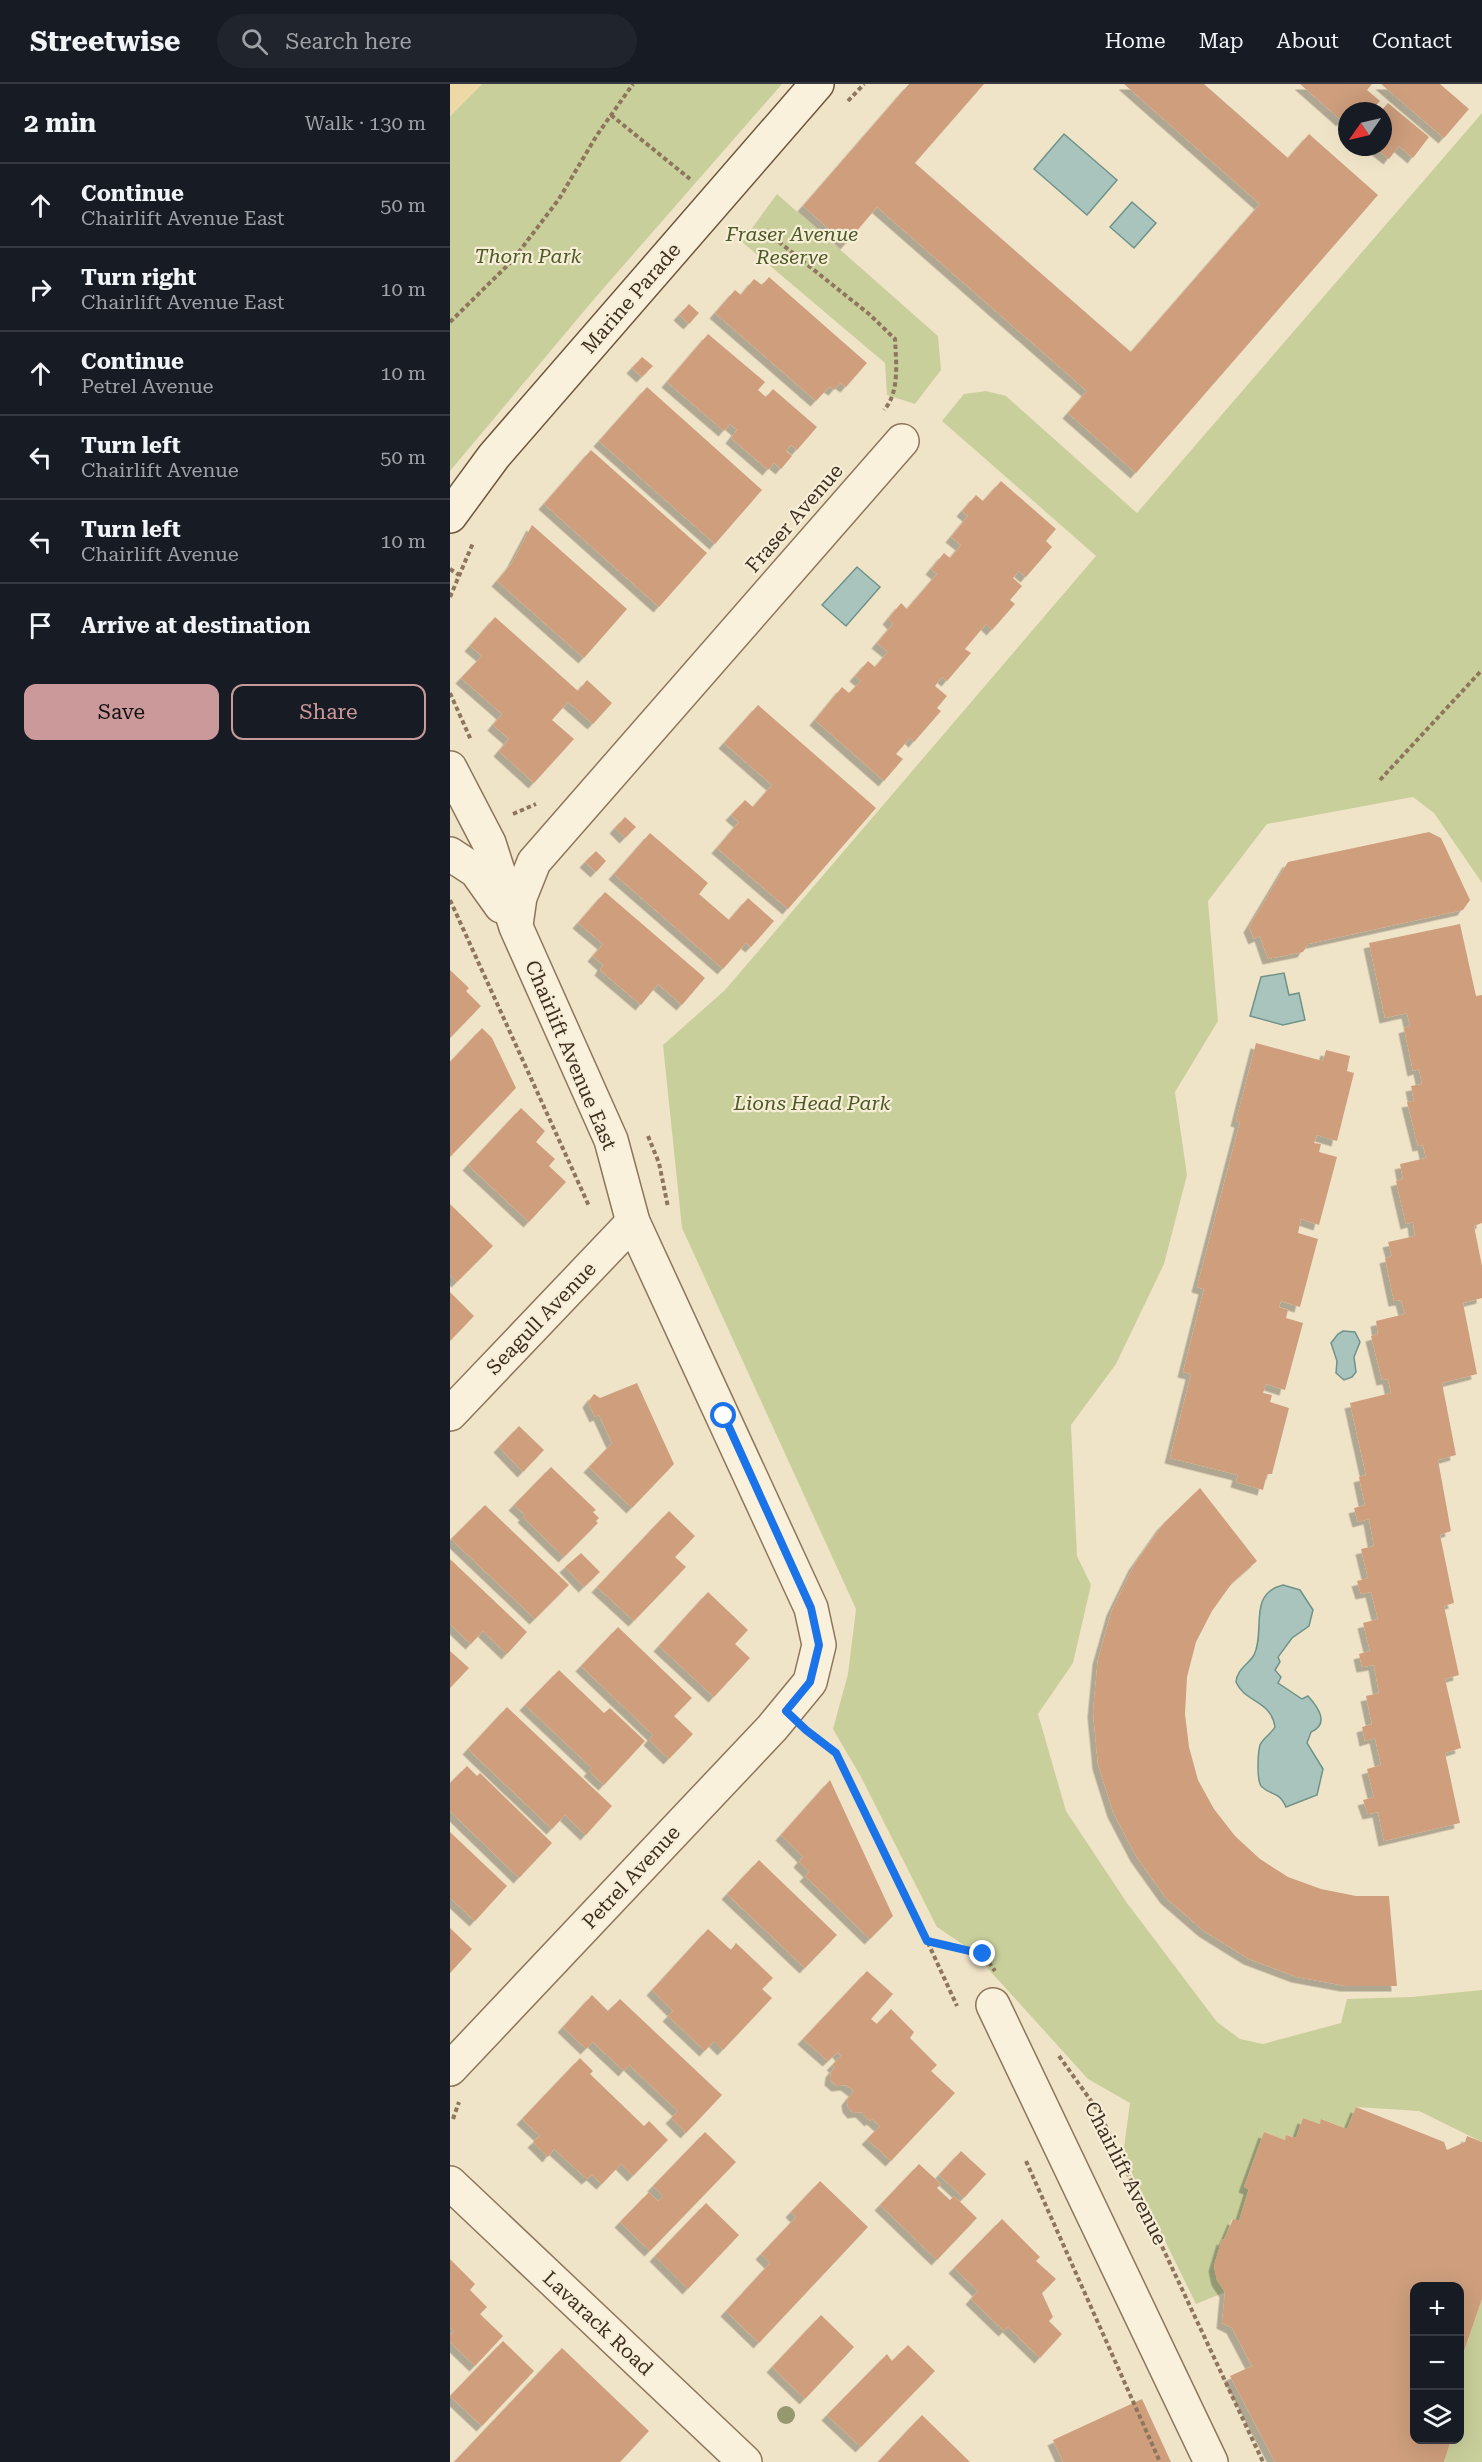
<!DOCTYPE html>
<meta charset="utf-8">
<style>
:root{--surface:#171b24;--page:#20242c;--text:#f1f3f6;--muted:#9ea1a6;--line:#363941;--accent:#cc999b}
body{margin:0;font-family:"Roboto Serif",serif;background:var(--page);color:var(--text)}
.controls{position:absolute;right:18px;bottom:18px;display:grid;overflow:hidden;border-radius:12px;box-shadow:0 6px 24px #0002}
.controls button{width:54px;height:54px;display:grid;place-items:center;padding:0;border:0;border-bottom:2px solid var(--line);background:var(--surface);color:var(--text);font:30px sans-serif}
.compass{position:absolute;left:888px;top:18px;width:54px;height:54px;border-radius:50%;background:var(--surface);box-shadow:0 6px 24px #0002;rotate:236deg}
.stop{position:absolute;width:18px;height:18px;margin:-14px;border:4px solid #1a73e8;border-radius:50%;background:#fff}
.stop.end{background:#1a73e8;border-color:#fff;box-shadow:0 2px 6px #0008}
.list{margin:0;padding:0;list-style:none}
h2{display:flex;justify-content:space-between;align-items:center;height:78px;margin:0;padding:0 24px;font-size:26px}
h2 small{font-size:20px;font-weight:400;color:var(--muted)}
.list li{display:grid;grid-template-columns:39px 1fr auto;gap:18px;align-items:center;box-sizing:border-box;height:84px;padding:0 24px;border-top:2px solid var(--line)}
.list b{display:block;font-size:22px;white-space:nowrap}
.list p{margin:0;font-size:20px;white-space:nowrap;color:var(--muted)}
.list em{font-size:20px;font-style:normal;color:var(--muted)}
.actions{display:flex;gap:12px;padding:18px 24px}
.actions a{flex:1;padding:14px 0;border:2px solid var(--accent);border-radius:12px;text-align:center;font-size:21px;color:var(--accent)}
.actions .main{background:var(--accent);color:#111}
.icon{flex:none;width:33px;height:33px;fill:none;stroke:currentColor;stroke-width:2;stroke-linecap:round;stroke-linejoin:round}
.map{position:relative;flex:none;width:1032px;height:2378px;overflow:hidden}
header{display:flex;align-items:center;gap:36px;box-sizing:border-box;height:84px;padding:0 30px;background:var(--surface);border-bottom:2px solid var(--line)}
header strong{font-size:28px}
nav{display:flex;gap:33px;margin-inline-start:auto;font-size:21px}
.search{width:420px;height:54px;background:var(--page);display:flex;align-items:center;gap:15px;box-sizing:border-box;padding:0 21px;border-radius:33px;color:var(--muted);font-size:22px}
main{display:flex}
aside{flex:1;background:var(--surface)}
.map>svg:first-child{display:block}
.green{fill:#c9cf9b}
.sand{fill:#ecd9a5}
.water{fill:#a9c4bc;stroke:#6f938a;stroke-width:1.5}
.building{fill:#cf9f7d;filter:url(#shadow)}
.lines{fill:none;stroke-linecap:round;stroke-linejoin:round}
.street-casing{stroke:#8d765c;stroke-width:36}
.secondary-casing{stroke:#6f573f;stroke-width:36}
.path{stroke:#8d765c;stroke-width:4;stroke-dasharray:4.5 3;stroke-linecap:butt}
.street{stroke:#faf1dc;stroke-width:33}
.secondary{stroke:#faf1dc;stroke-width:33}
.tree{fill:#96986f}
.route{stroke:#1a73e8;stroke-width:8}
.labels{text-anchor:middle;stroke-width:4.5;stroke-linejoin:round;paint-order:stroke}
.park-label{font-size:20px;font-style:italic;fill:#4d5a26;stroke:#f7eed8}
.street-label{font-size:20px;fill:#3d2e20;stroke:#f7eed8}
</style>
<header>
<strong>Streetwise</strong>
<div class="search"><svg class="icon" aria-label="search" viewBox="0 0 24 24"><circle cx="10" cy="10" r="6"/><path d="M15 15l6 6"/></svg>Search here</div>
<nav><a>Home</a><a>Map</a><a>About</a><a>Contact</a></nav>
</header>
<main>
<aside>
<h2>2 min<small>Walk · 130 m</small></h2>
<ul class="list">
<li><svg class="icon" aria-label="ahead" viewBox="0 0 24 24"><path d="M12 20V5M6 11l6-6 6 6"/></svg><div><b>Continue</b><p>Chairlift Avenue East</p></div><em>50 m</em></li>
<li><svg class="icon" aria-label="right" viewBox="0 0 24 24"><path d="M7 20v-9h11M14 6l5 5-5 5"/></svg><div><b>Turn right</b><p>Chairlift Avenue East</p></div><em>10 m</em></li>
<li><svg class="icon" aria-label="ahead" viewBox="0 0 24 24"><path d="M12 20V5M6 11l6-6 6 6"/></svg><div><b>Continue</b><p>Petrel Avenue</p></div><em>10 m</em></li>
<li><svg class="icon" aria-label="left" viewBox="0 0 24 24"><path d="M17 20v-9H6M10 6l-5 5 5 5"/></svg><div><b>Turn left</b><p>Chairlift Avenue</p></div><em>50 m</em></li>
<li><svg class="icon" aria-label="left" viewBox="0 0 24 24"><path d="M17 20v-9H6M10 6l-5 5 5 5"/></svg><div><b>Turn left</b><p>Chairlift Avenue</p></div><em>10 m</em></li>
<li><svg class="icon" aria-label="arrive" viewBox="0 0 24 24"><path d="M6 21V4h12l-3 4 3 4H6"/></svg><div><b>Arrive at destination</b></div></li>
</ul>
<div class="actions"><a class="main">Save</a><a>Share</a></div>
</aside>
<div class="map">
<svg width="1032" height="2378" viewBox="0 0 1032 2378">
<defs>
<filter id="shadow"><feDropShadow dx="-5.5" dy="5.5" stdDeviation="0" flood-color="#0004"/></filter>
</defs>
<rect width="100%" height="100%" fill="#f0e4c8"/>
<!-- green -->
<g class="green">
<polygon points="32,0 332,0 145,214 0,387 0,32"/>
<polygon points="1032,29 1032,799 984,729 963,713 817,740 758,817 768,937 725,1008 737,1091 714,1180 666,1280 621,1341 627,1472 641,1501 623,1579 588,1630 616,1727 677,1819 767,1938 790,1955 813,1960 891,1939 897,1915 961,1913 1032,1906 1032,2058 969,2027 906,2023 897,2045 872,2035 870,2040 853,2034 846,2054 837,2051 835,2056 814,2048 794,2103 799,2105 789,2137 782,2135 774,2156 772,2156 764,2182 767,2196 775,2208 746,2220 673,2071 680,2019 638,1995 521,1866 487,1843 411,1693 383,1645 398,1590 406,1525 232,1144 213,961 275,906 646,472 492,337 514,310 536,307 556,312 687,429"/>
<polygon points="327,110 488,252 491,286 465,320 437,311 435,279 292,158"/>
<polygon points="1032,2215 1032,2378 994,2378 1001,2356 1010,2356 1010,2280"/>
</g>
<!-- sand -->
<polygon class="sand" points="0,0 32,0 0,32"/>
<!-- water -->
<g class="water">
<polygon points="614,50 667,96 637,131 584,85"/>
<polygon points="682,118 706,139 684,164 660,143"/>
<polygon points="407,483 430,503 396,542 372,521"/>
<polygon points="834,889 839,911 849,909 855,936 833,941 800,932 811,893"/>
<polygon points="893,1247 905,1248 910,1258 904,1273 906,1288 902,1293 894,1296 886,1289 887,1277 881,1259 888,1250"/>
<path d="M833,1501L850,1506L863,1526L859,1542L842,1554L828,1573L830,1578L825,1586L831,1593L828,1599L852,1615L858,1612C868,1623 880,1640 861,1648L857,1659L873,1685L867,1711L836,1723C829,1707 822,1712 812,1703C806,1698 808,1668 810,1661C813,1654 821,1650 825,1643C821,1616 795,1619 786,1598C787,1585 798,1581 804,1571C816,1547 797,1510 833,1501Z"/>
</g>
<!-- building -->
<g class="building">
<polygon points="459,0 534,0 465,79 681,268 810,120 674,0 754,0 838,74 859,50 928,111 686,389 618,329 637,307 427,123 396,160 353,122"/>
<polygon points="850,0 922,0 917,6 930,17 921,27 897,27 897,31 892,37"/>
<polygon points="931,0 990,0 1019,25 994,54"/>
<polygon points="938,19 979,53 963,74 949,62 939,75 924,63 933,63 931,27"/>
<polygon points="319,193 417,279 396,303 390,299 384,306 379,303 366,317 265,229 285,206 291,211 304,195 312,201"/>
<polygon points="239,220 249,229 239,240 229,231"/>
<polygon points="258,250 315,298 308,306 316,313 323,305 367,343 347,366 341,361 336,367 342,372 331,385 324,379 318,386 281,354 287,346 280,340 274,347 217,298"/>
<polygon points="192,273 203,282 192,293 182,284"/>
<polygon points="197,303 312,406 265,460 149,357"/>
<polygon points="141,366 257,469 209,523 94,420"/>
<polygon points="551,397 606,445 596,457 602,463 576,493 569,487 563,494 572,502 560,516 565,520 542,546 536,540 515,565 521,569 497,597 492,593 485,602 497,612 487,624 491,627 464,658 460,654 446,670 453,675 434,697 365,636 392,603 399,609 411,597 405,592 418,577 425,583 438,568 427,559 443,540 438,535 451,519 457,525 487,490 481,485 494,469 500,474 511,461 501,453 518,432 512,427 526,411 533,417"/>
<polygon points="82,441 177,525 134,574 47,497 62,479"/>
<polygon points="45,533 128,607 137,596 162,619 143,640 118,618 102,636 124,655 84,699 49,667 59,655 43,641 52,630 11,594 32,572 20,562"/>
<polygon points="308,621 426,724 338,825 267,764 289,738 281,731 295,716 303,723 322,701 274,659"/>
<polygon points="175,733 186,743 175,754 165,744"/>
<polygon points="979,748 991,754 1020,816 1013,826 858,860 853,868 818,875 810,852 804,855 799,843 838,778"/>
<polygon points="200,749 258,799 249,810 279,836 298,814 324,837 301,863 296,859 273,885 164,790"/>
<polygon points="146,767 156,777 146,788 135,778"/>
<polygon points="155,808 255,894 232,921 208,900 191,921 150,886 153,881 143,872 153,860 128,839"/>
<polygon points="1010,840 1026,912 1032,911 1032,1139 1024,1142 1032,1182 1032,1214 1013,1219 1027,1290 992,1299 1006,1371 988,1376 1001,1447 990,1451 1004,1519 994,1522 1009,1591 995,1595 1011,1664 995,1669 1010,1739 934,1757 928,1728 918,1730 913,1716 924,1713 917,1685 931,1681 925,1654 915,1657 912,1643 922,1640 916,1612 929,1609 924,1581 912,1583 909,1570 920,1567 913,1539 928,1535 921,1508 911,1510 907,1497 918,1494 911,1465 924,1462 919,1435 908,1438 904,1424 915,1421 909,1393 916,1391 900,1319 941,1309 938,1295 932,1296 921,1252 928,1250 926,1237 955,1230 951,1216 944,1217 935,1174 942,1172 938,1158 965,1152 963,1138 956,1140 946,1097 953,1095 950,1080 976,1074 973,1061 968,1062 957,1018 964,1017 961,1002 972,1000 969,985 963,987 954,944 960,942 957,929 935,934 919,859"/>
<polygon points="0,886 19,904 16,907 31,922 0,954"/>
<polygon points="32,944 42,954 66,1004 0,1073 0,978"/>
<polygon points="806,959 873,977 876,966 900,972 897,987 904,989 887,1057 867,1051 864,1059 871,1060 869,1068 887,1073 869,1141 851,1135 848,1149 868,1155 850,1223 831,1217 829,1223 838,1226 836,1234 853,1239 835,1306 816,1300 813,1309 822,1311 820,1318 839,1324 822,1390 817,1390 813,1406 786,1398 788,1391 720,1374 741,1290 733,1288 754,1205 747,1203 790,1038 786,1037"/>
<polygon points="71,1024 95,1047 86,1058 105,1075 99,1082 116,1098 79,1138 18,1081"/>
<polygon points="0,1120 43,1162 7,1198 0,1191"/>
<polygon points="0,1208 24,1232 0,1257"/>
<polygon points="187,1299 224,1380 182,1424 139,1383 162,1359 149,1331 145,1333 138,1318 144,1310 150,1314"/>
<polygon points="69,1342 94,1366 73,1388 49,1363"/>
<polygon points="101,1383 146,1426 143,1428 149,1434 146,1437 148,1439 114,1473 73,1433 75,1431 64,1421"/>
<polygon points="750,1404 807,1477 782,1499 762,1527 746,1558 737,1593 735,1630 739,1663 748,1696 764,1725 785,1752 810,1775 838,1793 871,1805 906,1812 939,1812 947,1902 896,1902 847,1893 799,1875 754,1847 716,1814 686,1772 663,1728 648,1680 643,1628 648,1575 662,1526 684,1481 713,1440"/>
<polygon points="35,1421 119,1501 85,1535 1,1455"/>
<polygon points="219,1427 245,1452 225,1473 236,1483 184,1537 147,1503"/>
<polygon points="131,1469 150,1488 134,1503 115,1483"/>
<polygon points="0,1475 77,1548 57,1570 33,1547 21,1560 0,1540"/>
<polygon points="258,1508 298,1546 285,1560 300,1574 264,1613 209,1562"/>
<polygon points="168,1543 242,1614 224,1632 243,1650 219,1675 199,1656 203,1651 131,1582"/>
<polygon points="0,1567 19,1584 0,1604"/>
<polygon points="109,1586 154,1629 160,1624 195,1657 154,1701 139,1687 142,1684 75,1621"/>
<polygon points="57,1623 162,1722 136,1751 115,1731 102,1745 18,1665"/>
<polygon points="17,1682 27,1692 30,1689 102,1759 69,1794 0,1727 0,1699"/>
<polygon points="380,1696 443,1832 420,1855 355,1792 359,1788 349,1778 353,1773 331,1751"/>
<polygon points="0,1748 57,1802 25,1837 0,1814"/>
<polygon points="309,1776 387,1851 355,1884 277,1810"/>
<polygon points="0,1844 22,1865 0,1889"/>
<polygon points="258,1845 281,1866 286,1859 323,1894 312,1905 322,1914 273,1966 264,1957 255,1967 218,1932 223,1927 202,1906"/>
<polygon points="417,1887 443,1910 421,1935 427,1940 441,1925 464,1948 460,1954 487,1981 481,1987 505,2009 441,2077 417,2055 430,2042 422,2035 420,2037 411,2028 403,2029 398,2023 397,2016 404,2007 396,2001 387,2002 380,1996 381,1988 385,1983 382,1981 391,1972 388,1968 378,1977 353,1955"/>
<polygon points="142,1911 158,1927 170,1915 272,2011 236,2049 221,2034 228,2027 179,1981 174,1987 143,1958 136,1965 113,1943"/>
<polygon points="130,1974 143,1987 140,1990 194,2042 199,2037 218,2056 183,2092 171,2080 152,2100 142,2091 137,2095 104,2065 98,2073 83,2058 90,2052 72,2035"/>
<polygon points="906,2023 994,2058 997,2066 1015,2058 1017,2052 1032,2058 1032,2215 1010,2279 1010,2202 964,2202 964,2356 1001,2356 994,2378 825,2378 780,2292 802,2282 782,2244 772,2239 775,2208 767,2196 764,2182 772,2155 774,2156 783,2135 789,2137 799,2105 794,2103 814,2048 835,2056 836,2051 846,2054 853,2034 870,2040 871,2035 897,2045"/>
<polygon points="255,2048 286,2078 200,2167 170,2138 199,2108 208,2117 213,2112 203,2102"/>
<polygon points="511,2067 536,2090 514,2114 489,2091"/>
<polygon points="469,2080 491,2100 487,2104 500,2116 504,2112 527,2134 487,2176 430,2121"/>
<polygon points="370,2097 418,2143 309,2259 276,2227 320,2179 311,2170 346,2133 341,2128"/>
<polygon points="256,2119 289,2151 238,2205 205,2172"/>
<polygon points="552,2135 590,2173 586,2177 606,2195 592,2209 603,2233 599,2237 612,2250 590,2274 558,2243 554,2247 521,2215 528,2207 504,2184"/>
<polygon points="0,2175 25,2200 20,2206 37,2223 30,2230 53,2252 25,2282 0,2258 0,2251 4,2248 0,2244"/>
<polygon points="371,2231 404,2263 355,2315 322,2283"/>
<polygon points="53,2257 84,2287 32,2342 0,2312"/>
<polygon points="458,2261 485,2287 411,2363 377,2331 437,2270 442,2277"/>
<polygon points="112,2264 199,2347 170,2378 4,2378"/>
<polygon points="692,2315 721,2378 613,2378 603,2356"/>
<polygon points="472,2331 518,2376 520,2378 428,2378"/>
</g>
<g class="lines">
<defs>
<g id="street">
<polyline points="0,684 39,759 66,843 161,1056 183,1138 361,1524 369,1561 360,1598 322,1644 0,1985"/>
<polyline points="0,770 26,787 51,822"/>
<polyline points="66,841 70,813 84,778 452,357"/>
<polyline points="0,1330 183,1138"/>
<polyline points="543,1921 761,2378"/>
<polyline points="0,2099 295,2378"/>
</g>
<polyline id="secondary" points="0,432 44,372 367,0"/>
</defs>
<!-- street casing -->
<use href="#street" class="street-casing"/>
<!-- secondary casing -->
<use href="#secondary" class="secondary-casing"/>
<!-- path -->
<g class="path">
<polyline points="398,17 414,0"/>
<polyline points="161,31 240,95"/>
<path d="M286,145L324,154L419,230L445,255C446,278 450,308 434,326"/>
<polyline points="0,238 62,177 109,115 147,51 183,0"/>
<polyline points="0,485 9,491"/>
<polyline points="0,513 23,459"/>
<polyline points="0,609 21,656"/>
<polyline points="930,696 1032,586"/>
<polyline points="63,730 86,720"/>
<polyline points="0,816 139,1122"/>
<polyline points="198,1052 209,1079 218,1123"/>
<polyline points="362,1651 385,1669 462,1824 507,1922"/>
<polyline points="477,1857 533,1870 545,1887"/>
<polyline points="609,1972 649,2028 813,2378"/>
<polyline points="3,2035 9,2018"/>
<polyline points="576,2077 710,2378"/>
</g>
<!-- street -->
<use href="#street" class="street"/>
<!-- secondary -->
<use href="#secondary" class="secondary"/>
</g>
<!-- trees -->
<circle class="tree" cx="336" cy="2331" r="9"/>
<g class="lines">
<!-- route -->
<polyline class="route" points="274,1332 361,1524 369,1561 360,1598 336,1627 356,1646 386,1669 477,1857 533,1870"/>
</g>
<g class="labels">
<!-- park labels -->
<g class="park-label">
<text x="342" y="157">Fraser Avenue<tspan x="342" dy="23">Reserve</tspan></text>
<text x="78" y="179">Thorn Park</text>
<text x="362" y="1026">Lions Head Park</text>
</g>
<!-- street labels -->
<g class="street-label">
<text transform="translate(181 214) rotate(-49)" y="7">Marine Parade</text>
<text transform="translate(344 434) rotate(-49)" y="7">Fraser Avenue</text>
<text transform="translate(121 971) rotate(67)" y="7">Chairlift Avenue East</text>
<text transform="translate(91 1234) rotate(-46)" y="7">Seagull Avenue</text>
<text transform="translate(181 1793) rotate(-47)" y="7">Petrel Avenue</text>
<text transform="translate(676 2089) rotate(63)" y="7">Chairlift Avenue</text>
<text transform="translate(148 2239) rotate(43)" y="7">Lavarack Road</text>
</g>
</g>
</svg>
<div class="controls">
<button>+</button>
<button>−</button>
<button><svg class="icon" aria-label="layers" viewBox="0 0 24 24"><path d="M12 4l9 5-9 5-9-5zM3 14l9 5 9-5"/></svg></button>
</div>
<svg class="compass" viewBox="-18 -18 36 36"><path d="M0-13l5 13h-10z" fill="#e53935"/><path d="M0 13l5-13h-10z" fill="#9ea1a6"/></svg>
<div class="stop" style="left:274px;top:1332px"></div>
<div class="stop end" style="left:533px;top:1870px"></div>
</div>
</main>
